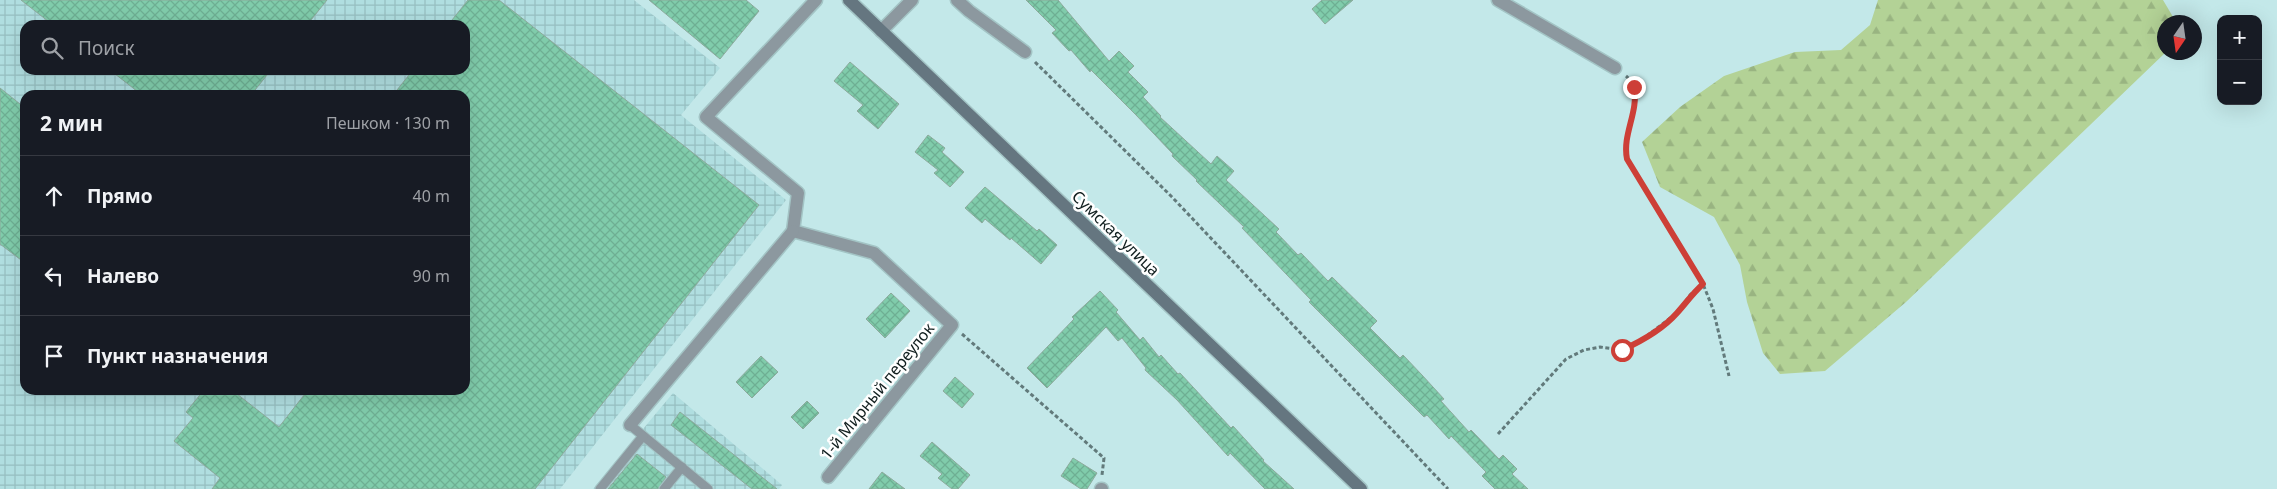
<!DOCTYPE html>
<html lang="ru">
<meta charset="utf-8">
<style>
:root{--surface:#171b24;--page:#20242c;--text:#f1f3f6;--muted:#9ea1a6;--line:#363941}
body{margin:0;font-family:"Noto Sans",sans-serif;background:var(--page);color:var(--text)}
.controls{position:absolute;right:15px;top:15px;display:grid;overflow:hidden;border-radius:10px;box-shadow:0 5px 20px #0002}
.controls button{width:45px;height:45px;display:grid;place-items:center;padding:0;border:0;border-bottom:1px solid var(--line);background:var(--surface);color:var(--text);font:25px sans-serif}
.compass{position:absolute;left:2157px;top:15px;width:45px;height:45px;border-radius:50%;background:var(--surface);box-shadow:0 5px 20px #0002;rotate:193deg}
.stop{position:absolute;width:15px;height:15px;margin:-11px;border:4px solid #cd3f37;border-radius:50%;background:#fff}
.stop.end{background:#cd3f37;border-color:#fff;box-shadow:0 1px 5px #0008}
.list{margin:0;padding:0;list-style:none}
h2{display:flex;justify-content:space-between;align-items:center;height:65px;margin:0;padding:0 20px;font-size:21px}
h2 small{font-size:16px;font-weight:400;color:var(--muted)}
.list li{display:grid;grid-template-columns:32px 1fr auto;gap:15px;align-items:center;box-sizing:border-box;height:80px;padding:0 20px;border-top:1px solid var(--line)}
.list b{display:block;font-size:19px;white-space:nowrap}
.list em{font-size:16px;font-style:normal;color:var(--muted)}
.icon{flex:none;width:28px;height:28px;fill:none;stroke:currentColor;stroke-width:2;stroke-linecap:round;stroke-linejoin:round}
.map{position:relative;flex:none;width:2277px;height:489px;overflow:hidden}
.search{position:absolute;background:var(--surface);box-shadow:0 5px 20px #0002;left:20px;top:20px;width:450px;height:55px;display:flex;align-items:center;gap:12px;box-sizing:border-box;padding:0 18px;border-radius:15px;color:var(--muted);font-size:19px}
.panel{position:absolute;background:var(--surface);box-shadow:0 5px 20px #0002;left:20px;top:90px;width:450px;height:305px;border-radius:15px}
.map>svg:first-child{display:block}
.industrial{fill:url(#industrial-grid);fill-rule:evenodd}
.forest{fill:url(#forest-firs)}
.building{fill:url(#building-cross-hatch);stroke:#8caa9c}
.lines{fill:none;stroke-linecap:round;stroke-linejoin:round}
.service-casing{stroke:#a3c4c5;stroke-width:11}
.minor-casing{stroke:#a3c4c5;stroke-width:15}
.secondary-casing{stroke:#a3c4c5;stroke-width:15}
.path{stroke:#627a7b;stroke-width:3;stroke-dasharray:4 2.5;stroke-linecap:butt}
.service{stroke:#8c989f;stroke-width:9}
.minor{stroke:#8c989f;stroke-width:12}
.secondary{stroke:#657680;stroke-width:12}
.route{stroke:#cd3f37;stroke-width:6}
.labels{text-anchor:middle;stroke-width:5;stroke-linejoin:round;paint-order:stroke}
.street-label{font-size:16px;fill:#111f1f;stroke:#fff}
</style>
<div class="map">
<svg width="2277" height="489" viewBox="0 0 2277 489">
<defs>
<pattern id="industrial-grid" width="8" height="8" patternUnits="userSpaceOnUse" patternTransform="scale(1.25)"><rect width="8" height="8" fill="#b0dee0"/><path d="M0 4h8M4 0v8" fill="none" stroke="#96bec0"/></pattern>
<pattern id="forest-firs" width="22" height="20" patternUnits="userSpaceOnUse" patternTransform="scale(1.25)"><rect width="22" height="20" fill="#b3d296"/><path d="M5 1l3.5 6h-7zM16 11l3.5 6h-7z" fill="#99b481"/></pattern>
<pattern id="building-cross-hatch" width="8" height="8" patternUnits="userSpaceOnUse" patternTransform="scale(1.25)"><rect width="8" height="8" fill="#80ccab"/><path d="M0 0l8 8M0 8l8-8" fill="none" stroke="#6eaf93"/></pattern>
</defs>
<rect width="100%" height="100%" fill="#c3e8e9"/>
<!-- industrial -->
<g class="industrial">
<path d="M0,0H634L720,68L681,115L786,200L560,489H0ZM25,25H465V70H25ZM25,95H465V390H25Z"/>
<polygon points="673,393 782,485 779,489 593,489"/>
</g>
<!-- forest -->
<polygon class="forest" points="1878,0 2163,0 2176,22 2164,22 2165,53 1906,302 1825,371 1780,374 1763,353 1747,302 1740,265 1714,217 1660,187 1642,142 1680,107 1724,76 1795,52 1841,50 1870,25"/>
<!-- building -->
<g class="building">
<polygon points="21,0 327,0 307,25 53,25"/>
<polygon points="468,0 499,0 759,205 535,489 212,489 220,478 174,441 193,418 186,412 204,390 232,390 279,427 308,390 465,390 465,95 393,95 413,70 465,70 465,25 448,25"/>
<polygon points="649,0 746,0 759,11 720,59"/>
<polygon points="1026,0 1058,0 1109,61 1119,51 1134,66 1128,72 1148,92 1143,97 1161,116 1160,117 1211,164 1217,156 1234,171 1226,180 1279,229 1276,232 1298,255 1301,253 1328,281 1332,277 1377,321 1370,328 1400,358 1403,355 1422,375 1444,399 1441,401 1469,432 1471,430 1499,459 1503,455 1517,469 1512,474 1528,489 1495,489 1482,476 1486,472 1451,436 1449,439 1427,415 1424,417 1309,302 1311,300 1242,228 1244,227 1196,181 1197,180 1172,156 1173,154 1136,115 1091,70 1090,72 1071,50 1069,51 1052,33 1056,30"/>
<polygon points="1322,0 1353,0 1325,24 1312,9"/>
<polygon points="850,62 899,104 878,129 857,111 863,105 834,81"/>
<polygon points="110,70 271,70 251,95 142,95"/>
<polygon points="0,88 25,108 25,263 0,244"/>
<polygon points="928,135 945,148 942,152 964,172 950,187 934,173 938,170 915,152"/>
<polygon points="985,187 1037,231 1039,229 1057,245 1041,264 1011,238 1010,240 985,219 982,223 965,208"/>
<polygon points="1100,291 1118,310 1116,312 1140,340 1143,337 1159,357 1161,355 1178,374 1180,373 1231,428 1233,426 1264,460 1263,461 1294,489 1265,489 1230,453 1228,456 1177,400 1145,370 1146,368 1122,338 1118,341 1106,327 1047,388 1027,368 1074,319 1072,317"/>
<polygon points="891,293 910,311 885,338 866,319"/>
<polygon points="761,356 778,372 752,398 736,382"/>
<polygon points="955,377 974,394 962,408 943,391"/>
<polygon points="807,401 819,413 803,429 791,417"/>
<polygon points="680,412 777,489 752,489 671,425"/>
<polygon points="932,442 970,475 958,489 952,489 938,478 942,474 920,456"/>
<polygon points="637,454 666,477 658,489 608,489"/>
<polygon points="1073,458 1097,473 1087,489 1081,489 1061,476"/>
<polygon points="882,472 905,489 869,489"/>
</g>
<g class="lines">
<defs>
<g id="service">
<polyline points="630,425 708,489"/>
<polyline points="600,489 643,436"/>
<polyline points="664,489 682,467"/>
</g>
<g id="minor">
<polyline points="816,0 706,117 798,193 793,231 874,253 952,325 828,477"/>
<polyline points="957,0 969,11 1025,52"/>
<polyline points="1498,0 1615,68"/>
<polyline points="881,31 912,0"/>
<polyline points="630,425 793,231"/>
<polyline points="1101,489 1102,489"/>
</g>
<polyline id="secondary" points="849,0 1361,489"/>
</defs>
<!-- service casing -->
<use href="#service" class="service-casing"/>
<!-- minor casing -->
<use href="#minor" class="minor-casing"/>
<!-- secondary casing -->
<use href="#secondary" class="secondary-casing"/>
<!-- path -->
<g class="path">
<polyline points="1035,62 1172,197 1448,489"/>
<path d="M1626,76C1648,95 1621,132 1627,159L1703,284L1713,309L1729,376"/>
<polyline points="962,334 1104,458 1102,475"/>
<polyline points="1498,434 1566,359 1584,350 1600,347 1622,350 1639,342 1678,312 1690,295 1703,284"/>
</g>
<!-- service -->
<use href="#service" class="service"/>
<!-- minor -->
<use href="#minor" class="minor"/>
<!-- secondary -->
<use href="#secondary" class="secondary"/>
</g>
<g class="lines">
<!-- route -->
<path class="route" d="M1622,350C1642,341 1662,330 1677,313C1686,303 1693,293 1703,284L1627,159C1622,134 1639,112 1634,87"/>
</g>
<g class="labels">
<!-- street labels -->
<g class="street-label">
<text transform="translate(1116 233) rotate(44)" y="6">Сумская улица</text>
<text transform="translate(877 391) rotate(-51)" y="6">1-й Мирный переулок</text>
</g>
</g>
</svg>
<div class="controls">
<button>+</button>
<button>−</button>
</div>
<svg class="compass" viewBox="-18 -18 36 36"><path d="M0-13l5 13h-10z" fill="#e53935"/><path d="M0 13l5-13h-10z" fill="#9ea1a6"/></svg>
<div class="stop" style="left:1622px;top:350px"></div>
<div class="stop end" style="left:1634px;top:87px"></div>
<div class="search"><svg class="icon" aria-label="search" viewBox="0 0 24 24"><circle cx="10" cy="10" r="6"/><path d="M15 15l6 6"/></svg>Поиск</div>
<section class="panel">
<h2>2 мин<small>Пешком · 130 m</small></h2>
<ul class="list">
<li><svg class="icon" aria-label="ahead" viewBox="0 0 24 24"><path d="M12 20V5M6 11l6-6 6 6"/></svg><div><b>Прямо</b></div><em>40 m</em></li>
<li><svg class="icon" aria-label="left" viewBox="0 0 24 24"><path d="M17 20v-9H6M10 6l-5 5 5 5"/></svg><div><b>Налево</b></div><em>90 m</em></li>
<li><svg class="icon" aria-label="arrive" viewBox="0 0 24 24"><path d="M6 21V4h12l-3 4 3 4H6"/></svg><div><b>Пункт назначения</b></div></li>
</ul>
</section>
</div>
